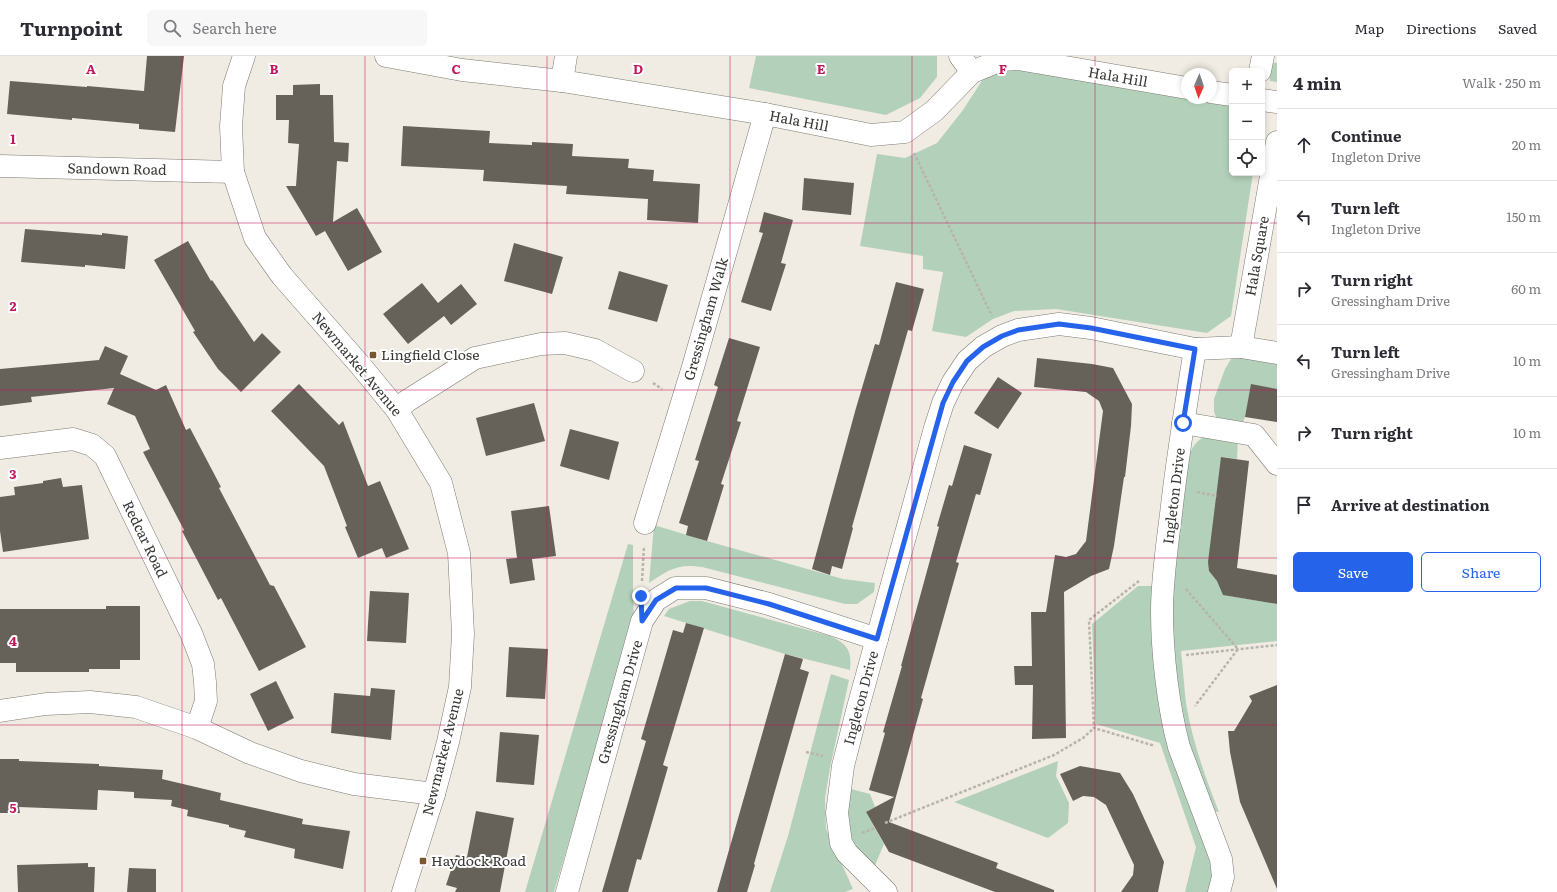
<!DOCTYPE html>
<meta charset="utf-8">
<style>
:root{--surface:#fff;--page:#f7f7f7;--text:#2b2b33;--muted:#7c7c81;--line:#e1e1e2;--accent:#2563eb}
body{margin:0;font-family:Literata,serif;background:var(--page);color:var(--text)}
.controls{position:absolute;right:12px;top:12px;display:grid;overflow:hidden;border-radius:6px;box-shadow:0 2px 6px #0003}
.controls button{width:36px;height:36px;display:grid;place-items:center;padding:0;border:0;border-bottom:1px solid var(--line);background:var(--surface);color:var(--text);font:20px sans-serif}
.compass{position:absolute;left:1181px;top:12px;width:36px;height:36px;border-radius:50%;background:var(--surface);box-shadow:0 2px 6px #0003;rotate:182deg}
.stop{position:absolute;width:12px;height:12px;margin:-9px;border:3px solid #2563eb;border-radius:50%;background:#fff}
.stop.end{background:#2563eb;border-color:#fff;box-shadow:0 1px 4px #0008}
.list{margin:0;padding:0;list-style:none}
h2{display:flex;justify-content:space-between;align-items:center;height:52px;margin:0;padding:0 16px;font-size:17px}
h2 small{font-size:13px;font-weight:400;color:var(--muted)}
.list li{display:grid;grid-template-columns:26px 1fr auto;gap:12px;align-items:center;box-sizing:border-box;height:72px;padding:0 16px;border-top:1px solid var(--line)}
.list b{display:block;font-size:15px;white-space:nowrap}
.list p{margin:0;font-size:13px;white-space:nowrap;color:var(--muted)}
.list em{font-size:13px;font-style:normal;color:var(--muted)}
.actions{display:flex;gap:8px;padding:12px 16px}
.actions a{flex:1;padding:9px 0;border:1px solid var(--accent);border-radius:6px;text-align:center;font-size:14px;color:var(--accent)}
.actions .main{background:var(--accent);color:#fff}
.icon{flex:none;width:22px;height:22px;fill:none;stroke:currentColor;stroke-width:2;stroke-linecap:round;stroke-linejoin:round}
.map{position:relative;flex:none;width:1277px;height:836px;overflow:hidden}
header{display:flex;align-items:center;gap:24px;box-sizing:border-box;height:56px;padding:0 20px;background:var(--surface);border-bottom:1px solid var(--line)}
header strong{font-size:19px}
nav{display:flex;gap:22px;margin-inline-start:auto;font-size:14px}
.search{width:280px;height:36px;background:var(--page);display:flex;align-items:center;gap:10px;box-sizing:border-box;padding:0 14px;border-radius:6px;color:var(--muted);font-size:15px}
main{display:flex}
aside{flex:1;background:var(--surface)}
.map>svg:first-child{display:block}
.green{fill:#b3d1ba}
.building{fill:#66625a}
.lines{fill:none;stroke-linecap:round;stroke-linejoin:round}
.minor-casing{stroke:#7e7972;stroke-width:23}
.path{stroke:#b8b4ad;stroke-width:2.5;stroke-dasharray:3 2;stroke-linecap:butt}
.minor{stroke:#fff;stroke-width:22}
.route{stroke:#2563eb;stroke-width:5}
.grid{fill:none;stroke:#c2185b;stroke-width:1;stroke-opacity:0.55}
.poi-dot{fill:#7a5730;stroke:#fff;stroke-width:1.5}
.labels{text-anchor:middle;stroke-width:4;stroke-linejoin:round;paint-order:stroke}
.street-label{font-size:14px;fill:#3a3835;stroke:#fff}
.poi-label{font-size:14px;fill:#3a3835;stroke:#fff;text-anchor:start}
.grid-label{font-size:13px;text-anchor:middle;font-weight:bold;fill:#c2185b;stroke:#fff;stroke-width:4;stroke-linejoin:round;paint-order:stroke}
</style>
<header>
<strong>Turnpoint</strong>
<div class="search"><svg class="icon" aria-label="search" viewBox="0 0 24 24"><circle cx="10" cy="10" r="6"/><path d="M15 15l6 6"/></svg>Search here</div>
<nav><a>Map</a><a>Directions</a><a>Saved</a></nav>
</header>
<main>
<div class="map">
<svg width="1277" height="836" viewBox="0 0 1277 836">
<rect width="100%" height="100%" fill="#f1ece3"/>
<!-- green -->
<g class="green">
<polygon points="756,0 937,0 937,21 920,42 886,59 749,32"/>
<polygon points="1269,6 1277,7 1277,26 1270,25"/>
<polygon points="1013,13 1187,42 1199,42 1232,47 1232,117 1253,117 1231,260 1207,277 1056,253 1014,255 993,263 966,281 932,275 943,216 923,213 923,200 860,190 877,98 905,102 937,87 963,54 985,20"/>
<polygon points="1237,299 1277,306 1277,333 1245,361 1241,372 1219,368 1214,356 1214,343 1225,313 1231,303"/>
<path d="M1204,381L1238,382L1237,403L1222,401L1230,540L1277,548V585L1181,595C1183,612 1184,630 1186,647C1192,684 1205,721 1219,756L1211,755L1206,749L1180,656L1173,596V546L1176,482L1189,401C1192,391 1195,386 1204,381Z"/>
<path d="M654,469L707,485L843,523L875,527L874,536L857,548H845L702,511C678,507 668,514 649,527Z"/>
<polygon points="628,488 633,489 633,540 634,565 554,836 525,836"/>
<polygon points="1138,530 1152,530 1151,579 1161,656 1212,804 1213,821 1209,836 1185,836 1196,791 1160,687 1096,668 1092,568"/>
<path d="M690,545H702L830,580C847,588 852,594 850,614L785,598L664,560L669,553Z"/>
<polygon points="831,618 849,624 830,712 825,742 826,773 853,833 845,836 770,836 788,780"/>
<polygon points="1058,705 1056,720 1069,747 1068,767 1048,782 954,746"/>
<path d="M851,733L870,738L875,751L866,756L884,788L873,814C867,805 857,796 852,786C844,769 847,751 851,733Z"/>
</g>
<!-- building -->
<g class="building">
<polygon points="147,0 184,0 175,76 139,73 139,68 72,62 72,64 7,58 10,25 87,31 87,30 144,35"/>
<polygon points="320,28 320,39 333,39 334,86 349,87 348,106 337,105 333,166 357,152 382,196 348,215 325,175 316,180 286,130 296,130 299,88 288,87 289,64 276,64 276,39 293,39 293,29"/>
<polygon points="403,70 490,75 489,87 532,89 532,86 573,88 572,100 629,103 628,112 654,114 653,125 700,128 698,167 647,164 648,143 566,138 567,130 483,125 484,114 401,110"/>
<polygon points="804,122 854,127 851,159 802,154"/>
<polygon points="764,156 793,164 781,207 786,208 771,255 741,246 763,177 759,176"/>
<polygon points="25,173 102,179 102,177 128,180 125,213 85,209 85,211 21,206"/>
<polygon points="188,185 211,225 212,224 254,286 262,277 281,296 241,336 218,313 193,276 195,275 154,204"/>
<polygon points="514,187 563,201 552,238 504,225"/>
<polygon points="619,215 668,229 657,266 608,253"/>
<polygon points="896,226 924,233 912,275 908,274 890,337 852,471 853,472 842,513 832,510 830,519 812,513 856,352 875,288 879,289"/>
<polygon points="422,227 438,247 461,228 477,248 451,269 444,260 408,288 383,258"/>
<polygon points="729,282 760,291 737,365 741,366 721,428 724,429 707,485 686,479 688,470 679,467 699,405 695,404 718,331 714,329"/>
<polygon points="105,290 128,300 120,318 156,334 166,329 186,374 190,372 221,431 219,432 270,529 274,530 306,591 259,615 221,542 218,544 182,475 184,474 143,396 150,393 135,360 107,348 114,332 31,341 32,346 0,350 0,313 99,304"/>
<polygon points="1037,302 1092,308 1113,312 1132,348 1131,370 1125,421 1124,421 1114,490 1109,513 1091,520 1064,536 1066,682 1032,683 1033,629 1015,629 1014,610 1032,610 1031,556 1046,556 1055,499 1066,501 1076,498 1086,485 1103,355 1099,345 1086,336 1034,331"/>
<polygon points="998,321 1022,337 998,373 974,357"/>
<polygon points="299,328 339,369 343,365 368,430 380,425 409,493 386,502 382,492 358,502 345,471 347,470 324,410 271,355"/>
<polygon points="1251,328 1277,333 1277,366 1245,361"/>
<polygon points="534,347 545,385 486,400 476,362"/>
<polygon points="570,373 619,386 609,424 560,410"/>
<polygon points="964,389 992,398 980,439 976,438 956,506 959,507 921,642 923,643 889,766 998,807 996,812 1054,834 1054,836 995,836 889,796 866,756 894,741 869,734 885,677 883,676 902,610 901,610 939,471 937,470 949,429 952,430"/>
<polygon points="1221,401 1249,405 1237,512 1277,519 1277,548 1223,539 1217,525 1209,515 1208,506"/>
<polygon points="61,422 63,431 82,429 89,483 3,496 0,475 0,441 15,439 14,431 43,427 43,425"/>
<polygon points="549,450 556,500 532,503 535,524 510,528 506,503 517,502 511,455"/>
<polygon points="370,535 409,537 406,587 367,585"/>
<polygon points="106,550 140,550 140,604 120,604 120,613 89,613 89,616 16,616 16,607 0,607 0,553 106,553"/>
<polygon points="686,567 704,572 663,709 668,711 641,804 637,803 628,836 602,836 646,685 641,683 673,574 683,577"/>
<polygon points="509,591 548,593 545,643 506,641"/>
<polygon points="785,598 803,603 800,613 809,616 754,808 755,809 747,836 717,836"/>
<polygon points="276,625 294,662 268,675 250,638"/>
<polygon points="1277,629 1277,833 1240,746 1230,696 1228,675 1234,675 1252,645 1249,640"/>
<polygon points="371,632 395,634 391,684 331,677 334,637 370,640"/>
<polygon points="500,676 539,679 534,729 496,726"/>
<polygon points="0,703 19,703 19,705 99,708 99,710 163,714 162,723 221,737 220,744 303,763 302,768 350,775 343,813 294,802 295,793 244,781 246,775 229,771 229,769 187,760 188,754 171,750 172,744 134,742 134,736 98,734 97,754 19,751 20,757 0,757"/>
<polygon points="1080,710 1120,717 1133,738 1164,806 1158,836 1121,836 1133,819 1134,809 1106,749 1094,741 1083,740 1073,745 1060,718"/>
<polygon points="476,755 514,762 500,836 455,836 457,832 446,829 456,799 467,801"/>
<polygon points="88,807 88,811 95,811 94,836 18,836 17,809"/>
<polygon points="129,812 156,813 156,836 127,836"/>
</g>
<g class="lines">
<defs>
<g id="minor">
<polyline points="244,0 234,30 231,70 233,116 255,182 282,220 360,309 397,354 441,427 459,497 463,578 460,631 448,686 434,738 403,836"/>
<polyline points="386,0 462,14 562,25 765,58 871,79 905,76 934,55 972,16 1001,4 1018,3 1187,32"/>
<polyline points="960,0 972,16"/>
<polyline points="1260,15 1263,0"/>
<polyline points="562,25 566,0"/>
<polyline points="1211,36 1232,39"/>
<polyline points="1262,44 1277,46"/>
<polyline points="0,110 233,116"/>
<polyline points="1241,291 1277,86"/>
<path d="M1195,293C1186,348 1177,403 1171,458C1167,490 1162,523 1162,555C1162,597 1168,650 1179,691L1221,803L1223,821L1219,836"/>
<polyline points="397,354 407,345 475,302 541,288 565,287 595,294 633,315"/>
<polyline points="1183,367 1254,379 1277,408"/>
<polyline points="0,392 73,383 92,389 105,400 191,577 203,608 205,626 206,645 197,672"/>
<polyline points="645,467 693,311 765,58"/>
<polyline points="0,655 46,648 90,646 136,651 197,672 250,697 301,715 354,728 434,738"/>
<polyline points="567,836 642,565 656,544 675,532 706,532 769,548 877,583"/>
<polyline points="886,836 847,797 841,787 837,757 843,710 857,655 935,372 943,347 953,326 967,305 983,291 1002,280 1018,274 1059,268 1091,272 1195,293 1241,291 1277,297"/>
</g>
</defs>
<!-- minor casing -->
<use href="#minor" class="minor-casing"/>
<!-- path -->
<g class="path">
<polyline points="914,97 992,260"/>
<polyline points="653,327 662,333"/>
<polyline points="1197,436 1217,440"/>
<polyline points="642,525 644,490"/>
<polyline points="1139,525 1089,564 1094,672 1155,690"/>
<polyline points="1186,533 1238,593 1195,650"/>
<polyline points="1186,599 1277,589"/>
<polyline points="806,696 823,700"/>
<polyline points="885,767 1054,699 1083,682 1094,672"/>
<polyline points="862,777 875,772"/>
</g>
<!-- minor -->
<use href="#minor" class="minor"/>
</g>
<g class="lines">
<!-- route -->
<polyline class="route" points="641,540 642,565 656,544 676,532 706,532 769,548 877,583 943,347 953,326 967,305 983,291 1002,280 1018,274 1059,268 1091,272 1195,293 1183,367"/>
</g>
<!-- grid -->
<path class="grid" d="M182,0V836M365,0V836M547,0V836M730,0V836M912,0V836M1095,0V836M0,167H1277M0,334H1277M0,502H1277M0,669H1277"/>
<!-- markers -->
<g class="poi-dot">
<rect x="369" y="295" width="8" height="8" rx="2"/>
<rect x="419" y="801" width="8" height="8" rx="2"/>
</g>
<g class="labels">
<!-- street labels -->
<g class="street-label">
<text transform="translate(1118 21) rotate(10)" y="5">Hala Hill</text>
<text transform="translate(799 65) rotate(11)" y="5">Hala Hill</text>
<text transform="translate(117 113) rotate(1)" y="5">Sandown Road</text>
<text transform="translate(1257 200) rotate(-80)" y="5">Hala Square</text>
<text transform="translate(706 263) rotate(-74)" y="5">Gressingham Walk</text>
<text transform="translate(357 308) rotate(50)" y="5">Newmarket Avenue</text>
<text transform="translate(1174 440) rotate(-83)" y="5">Ingleton Drive</text>
<text transform="translate(145 483) rotate(64)" y="5">Redcar Road</text>
<text transform="translate(861 642) rotate(-75)" y="5">Ingleton Drive</text>
<text transform="translate(620 646) rotate(-74)" y="5">Gressingham Drive</text>
<text transform="translate(443 696) rotate(-76)" y="5">Newmarket Avenue</text>
</g>
<!-- poi labels -->
<g class="poi-label">
<text x="381" y="304">Lingfield Close</text>
<text x="431" y="810">Haydock Road</text>
</g>
</g>
<g class="grid-label">
<text x="91" y="18">A</text>
<text x="274" y="18">B</text>
<text x="456" y="18">C</text>
<text x="638" y="18">D</text>
<text x="821" y="18">E</text>
<text x="1003" y="18">F</text>
<text x="13" y="88">1</text>
<text x="13" y="255">2</text>
<text x="13" y="423">3</text>
<text x="13" y="590">4</text>
<text x="13" y="757">5</text>
</g>
</svg>
<div class="controls">
<button>+</button>
<button>−</button>
<button><svg class="icon" aria-label="locate" viewBox="0 0 24 24"><circle cx="12" cy="12" r="6"/><path d="M12 2v4M12 18v4M2 12h4M18 12h4"/></svg></button>
</div>
<svg class="compass" viewBox="-18 -18 36 36"><path d="M0-13l5 13h-10z" fill="#e53935"/><path d="M0 13l5-13h-10z" fill="#7c7c81"/></svg>
<div class="stop" style="left:1183px;top:367px"></div>
<div class="stop end" style="left:641px;top:540px"></div>
</div>
<aside>
<h2>4 min<small>Walk · 250 m</small></h2>
<ul class="list">
<li><svg class="icon" aria-label="ahead" viewBox="0 0 24 24"><path d="M12 20V5M6 11l6-6 6 6"/></svg><div><b>Continue</b><p>Ingleton Drive</p></div><em>20 m</em></li>
<li><svg class="icon" aria-label="left" viewBox="0 0 24 24"><path d="M17 20v-9H6M10 6l-5 5 5 5"/></svg><div><b>Turn left</b><p>Ingleton Drive</p></div><em>150 m</em></li>
<li><svg class="icon" aria-label="right" viewBox="0 0 24 24"><path d="M7 20v-9h11M14 6l5 5-5 5"/></svg><div><b>Turn right</b><p>Gressingham Drive</p></div><em>60 m</em></li>
<li><svg class="icon" aria-label="left" viewBox="0 0 24 24"><path d="M17 20v-9H6M10 6l-5 5 5 5"/></svg><div><b>Turn left</b><p>Gressingham Drive</p></div><em>10 m</em></li>
<li><svg class="icon" aria-label="right" viewBox="0 0 24 24"><path d="M7 20v-9h11M14 6l5 5-5 5"/></svg><div><b>Turn right</b></div><em>10 m</em></li>
<li><svg class="icon" aria-label="arrive" viewBox="0 0 24 24"><path d="M6 21V4h12l-3 4 3 4H6"/></svg><div><b>Arrive at destination</b></div></li>
</ul>
<div class="actions"><a class="main">Save</a><a>Share</a></div>
</aside>
</main>
